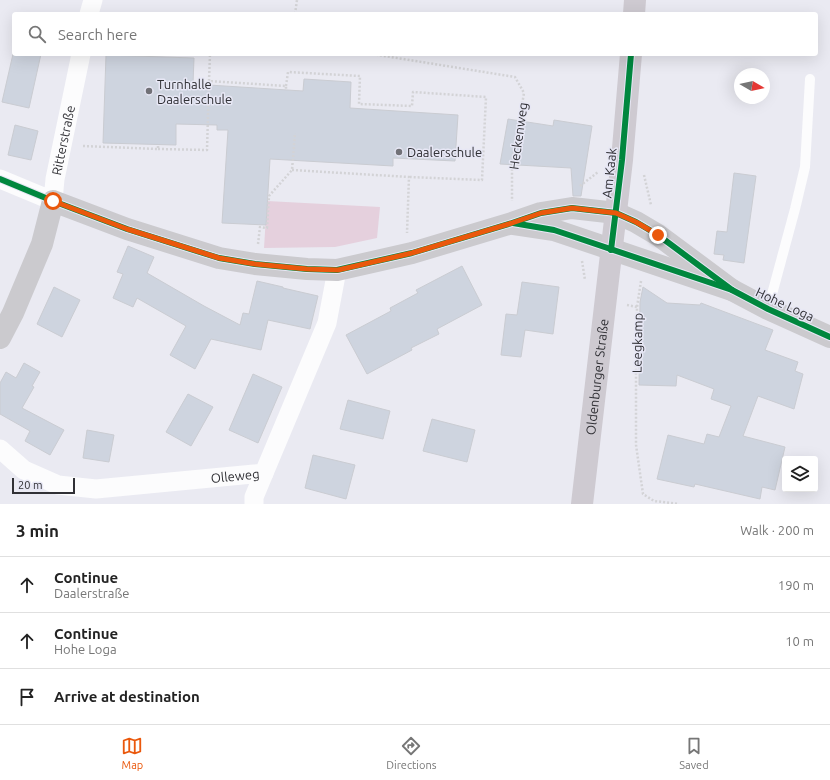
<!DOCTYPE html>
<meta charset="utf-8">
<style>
:root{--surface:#fff;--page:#f6f6f6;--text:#222;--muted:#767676;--line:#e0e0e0;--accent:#ea580c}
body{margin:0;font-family:Ubuntu,sans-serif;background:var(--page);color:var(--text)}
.controls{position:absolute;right:12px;bottom:12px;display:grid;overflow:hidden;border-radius:4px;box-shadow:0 4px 16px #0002}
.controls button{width:36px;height:36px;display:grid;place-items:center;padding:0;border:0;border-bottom:1px solid var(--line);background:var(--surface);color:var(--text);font:20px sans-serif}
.compass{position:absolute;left:734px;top:68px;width:36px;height:36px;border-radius:50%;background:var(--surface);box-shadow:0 4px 16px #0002;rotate:99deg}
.scale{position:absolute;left:12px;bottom:10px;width:63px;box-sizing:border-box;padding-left:4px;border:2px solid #303035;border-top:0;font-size:11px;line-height:14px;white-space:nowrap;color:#303035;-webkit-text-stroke:3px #e7e7f5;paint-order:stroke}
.stop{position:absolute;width:12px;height:12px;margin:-9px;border:3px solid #ea580c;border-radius:50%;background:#fff}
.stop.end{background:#ea580c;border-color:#fff;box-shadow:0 1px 4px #0008}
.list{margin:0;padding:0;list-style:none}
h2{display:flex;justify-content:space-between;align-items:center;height:52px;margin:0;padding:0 16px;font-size:17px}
h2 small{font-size:13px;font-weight:400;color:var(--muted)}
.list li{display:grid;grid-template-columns:26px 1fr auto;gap:12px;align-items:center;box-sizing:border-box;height:56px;padding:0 16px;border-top:1px solid var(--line)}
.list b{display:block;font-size:15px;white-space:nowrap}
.list p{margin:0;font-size:13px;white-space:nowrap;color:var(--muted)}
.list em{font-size:13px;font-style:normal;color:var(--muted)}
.icon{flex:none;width:22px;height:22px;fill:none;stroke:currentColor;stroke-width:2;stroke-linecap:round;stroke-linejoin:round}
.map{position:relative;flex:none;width:830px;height:504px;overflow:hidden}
.search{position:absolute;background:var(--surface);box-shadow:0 4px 16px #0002;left:12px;right:12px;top:12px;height:44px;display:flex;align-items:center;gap:10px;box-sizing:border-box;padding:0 14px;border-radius:4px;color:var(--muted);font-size:15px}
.sheet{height:220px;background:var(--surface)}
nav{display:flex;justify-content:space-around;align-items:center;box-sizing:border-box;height:56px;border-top:1px solid var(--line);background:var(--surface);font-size:11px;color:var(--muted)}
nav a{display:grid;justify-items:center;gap:2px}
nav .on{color:var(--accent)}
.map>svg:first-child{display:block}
.green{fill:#e5d0dd}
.building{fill:#ced4df;stroke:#caccd2}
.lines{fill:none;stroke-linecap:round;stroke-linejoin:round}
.path{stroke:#d3d3d6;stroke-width:2.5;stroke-dasharray:2 2;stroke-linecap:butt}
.lane{stroke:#fcfcfd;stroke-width:10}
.street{stroke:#fcfcfd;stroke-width:19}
.secondary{stroke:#cbcace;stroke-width:22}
.primary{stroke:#cecad1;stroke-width:22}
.cycleway-casing{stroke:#e7e7f5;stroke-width:8}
.cycleway{stroke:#00873e;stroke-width:6}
.route{stroke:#ea580c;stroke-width:5}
.poi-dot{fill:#717177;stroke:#e7e7f5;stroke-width:1.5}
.labels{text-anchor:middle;stroke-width:3;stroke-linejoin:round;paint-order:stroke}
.poi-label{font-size:13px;fill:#303035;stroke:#e7e7f5;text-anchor:start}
.street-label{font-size:13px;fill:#303035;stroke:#e7e7f5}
</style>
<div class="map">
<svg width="830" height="504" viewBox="0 0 830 504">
<rect width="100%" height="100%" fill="#eaeaf2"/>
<!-- green -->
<polygon class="green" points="267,201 380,207 377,238 335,247 264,248"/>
<!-- building -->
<g class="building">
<polygon points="13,54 41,54 29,108 2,102"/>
<polygon points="106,55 194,58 193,84 303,91 304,79 351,82 350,108 458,115 455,161 393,158 393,166 270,159 266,225 222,223 228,130 217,130 217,125 176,124 176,145 103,143"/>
<polygon points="508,119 553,126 554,120 592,126 581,196 573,196 571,168 500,164"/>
<polygon points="15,125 38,131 31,160 8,155"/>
<polygon points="734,173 756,176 744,263 723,260 724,255 714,254 717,231 727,232"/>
<polygon points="128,246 154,257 147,273 204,306 240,325 243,313 249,314 257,281 283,287 283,288 318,296 310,329 268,320 261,350 211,339 195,369 170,355 186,326 137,298 133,307 113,298 123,274 117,272"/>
<polygon points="462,266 482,305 437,329 439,334 411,348 412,350 367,374 346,335 391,311 390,308 418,293 416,290"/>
<polygon points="522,282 559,287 553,334 525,330 521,357 501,355 506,314 517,315"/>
<polygon points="54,287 80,300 62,337 37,324"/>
<polygon points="643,287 667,303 700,305 701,303 773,330 765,350 798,362 795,371 803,374 794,409 758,396 743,436 785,447 775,490 762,487 760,499 695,484 694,487 657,479 668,435 704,444 707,434 719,437 731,406 711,399 714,389 677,375 676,386 639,385 640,302"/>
<polygon points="24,363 40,372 32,386 34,387 22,408 64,430 50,455 25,441 30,431 0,414 0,383 6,372 16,378"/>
<polygon points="253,374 282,387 258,443 229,430"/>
<polygon points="188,394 213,407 191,446 166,432"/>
<polygon points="348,400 390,411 383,439 340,429"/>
<polygon points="432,419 475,430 467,462 423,451"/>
<polygon points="87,430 114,435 109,462 83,458"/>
<polygon points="313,455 355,465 346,499 305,488"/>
</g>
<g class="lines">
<!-- path -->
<g class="path">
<polyline points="295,14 297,0"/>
<polyline points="372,54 515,77 524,93 512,162 512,201"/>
<polyline points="209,81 210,54"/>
<polyline points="286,86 288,72 360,76 359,104 412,106 413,92 486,97 482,180 409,177"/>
<polyline points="83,146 158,149 158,145"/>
<polyline points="158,149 207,150 209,81 286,86 286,90"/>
<polyline points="292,170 409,177 407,233"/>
<polyline points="644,175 651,205"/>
<polyline points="580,186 598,172"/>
<polyline points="258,244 260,227 267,228 269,196 292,170 295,133"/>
<polyline points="582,261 585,280"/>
<polyline points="641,281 637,307 636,367 636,445 643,494 654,501 679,504"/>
<polyline points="627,305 637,307"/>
</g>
<!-- lane -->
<polyline class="lane" points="768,309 795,209 805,167 810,79"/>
<!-- street -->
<g class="street">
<polyline points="89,14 93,0"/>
<path id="s1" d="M0,179L53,201L55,179L81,54"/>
<path id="s2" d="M0,449L24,470L58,485L96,489L264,473L327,323L337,270"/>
<polyline points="254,504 254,497 264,473"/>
</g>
<!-- secondary -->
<g class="secondary">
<polyline points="514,224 554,230 569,235 732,290 768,309 830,337"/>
<polyline points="0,338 13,313 42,244 53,201 127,229 219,258 255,264 307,269 337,270 412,253 512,223 541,213 572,208 616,213 636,222 658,235 732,290"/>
</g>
<!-- primary -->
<g class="primary">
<polyline points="634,14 635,0"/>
<path id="s3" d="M582,504L622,160L631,54"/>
</g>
<defs>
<g id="cycleway">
<polyline points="0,179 53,201 127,229 219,258 255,264 307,269 337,270 412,253 512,223 541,213 572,208 616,213 636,222 658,235 732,290"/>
<polyline points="513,223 554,230 569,235 732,290 768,309 830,337"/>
<polyline points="611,250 622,160 631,54"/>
</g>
</defs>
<!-- cycleway casing -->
<use href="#cycleway" class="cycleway-casing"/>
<!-- cycleway -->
<use href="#cycleway" class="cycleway"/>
</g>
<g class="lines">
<!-- route -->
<polyline class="route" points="53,201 127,229 219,258 255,264 307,269 338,270 412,253 512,223 541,213 572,208 616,213 636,222 658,235"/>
</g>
<!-- markers -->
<g class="poi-dot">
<circle cx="149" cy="91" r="4"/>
<circle cx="399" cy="152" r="4"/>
</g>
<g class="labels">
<!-- poi labels -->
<g class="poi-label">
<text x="157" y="89">Turnhalle<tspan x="157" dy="15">Daalerschule</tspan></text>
<text x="407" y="157">Daalerschule</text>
</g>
<!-- street labels -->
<g class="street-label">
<text transform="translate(518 136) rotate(-82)" y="5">Heckenweg</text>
<text dy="5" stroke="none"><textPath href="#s1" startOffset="119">Ritterstraße</textPath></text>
<text transform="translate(609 173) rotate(-84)" y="5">Am Kaak</text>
<text transform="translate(785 304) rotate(25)" y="5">Hohe Loga</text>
<text transform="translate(637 343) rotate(-89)" y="5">Leegkamp</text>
<text dy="5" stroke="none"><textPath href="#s3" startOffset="128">Oldenburger Straße</textPath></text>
<text dy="5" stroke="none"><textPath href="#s2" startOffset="247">Olleweg</textPath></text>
</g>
</g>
</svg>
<div class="controls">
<button><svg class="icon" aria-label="layers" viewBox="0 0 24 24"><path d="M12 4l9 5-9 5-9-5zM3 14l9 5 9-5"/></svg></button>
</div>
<svg class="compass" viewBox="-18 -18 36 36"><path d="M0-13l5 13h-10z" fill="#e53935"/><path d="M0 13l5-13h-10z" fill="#767676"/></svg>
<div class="scale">20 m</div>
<div class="stop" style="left:53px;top:201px"></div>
<div class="stop end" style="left:658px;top:235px"></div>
<div class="search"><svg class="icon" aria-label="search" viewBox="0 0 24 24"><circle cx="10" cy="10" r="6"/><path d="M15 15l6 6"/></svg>Search here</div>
</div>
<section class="sheet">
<h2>3 min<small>Walk · 200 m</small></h2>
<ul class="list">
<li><svg class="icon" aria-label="ahead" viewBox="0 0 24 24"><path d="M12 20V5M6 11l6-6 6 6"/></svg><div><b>Continue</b><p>Daalerstraße</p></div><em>190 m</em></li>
<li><svg class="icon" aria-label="ahead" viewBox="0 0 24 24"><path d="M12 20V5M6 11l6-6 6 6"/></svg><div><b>Continue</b><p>Hohe Loga</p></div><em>10 m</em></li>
<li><svg class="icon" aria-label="arrive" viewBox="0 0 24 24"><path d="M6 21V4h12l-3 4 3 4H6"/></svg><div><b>Arrive at destination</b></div></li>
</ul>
</section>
<nav>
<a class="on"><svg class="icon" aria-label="map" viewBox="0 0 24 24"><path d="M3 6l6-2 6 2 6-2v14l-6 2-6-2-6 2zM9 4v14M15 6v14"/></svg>Map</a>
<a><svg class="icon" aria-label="directions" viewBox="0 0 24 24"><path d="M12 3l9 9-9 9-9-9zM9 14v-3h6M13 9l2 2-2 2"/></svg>Directions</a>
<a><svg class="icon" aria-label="saved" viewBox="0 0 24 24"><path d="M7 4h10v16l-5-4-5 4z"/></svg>Saved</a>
</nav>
